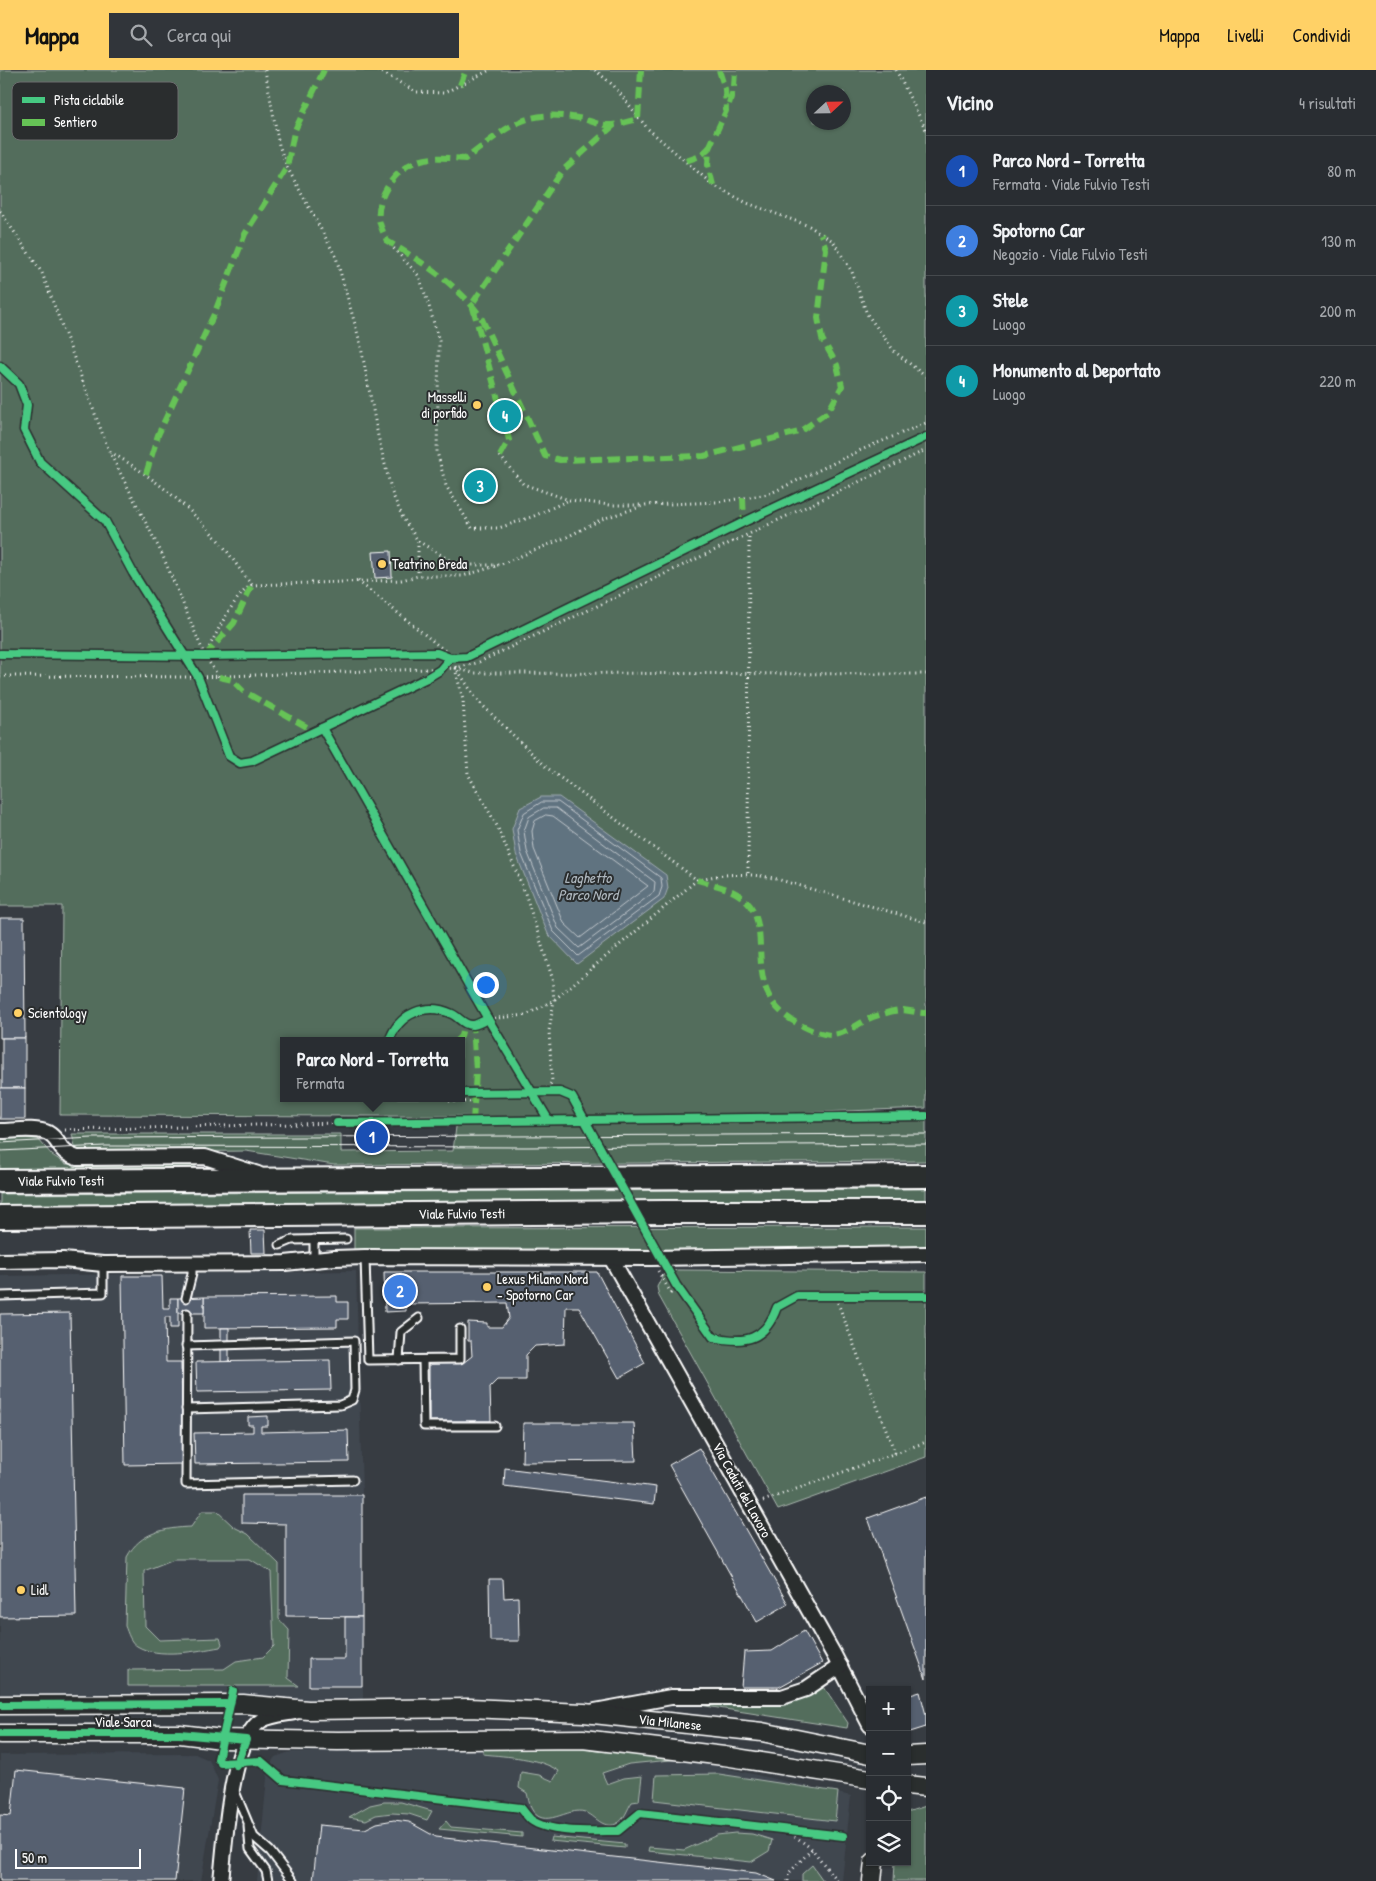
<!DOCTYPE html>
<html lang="it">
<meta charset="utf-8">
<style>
:root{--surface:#292d32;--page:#31353a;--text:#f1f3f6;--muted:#a5a8ac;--line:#45494d;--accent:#ffd166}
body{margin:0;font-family:"Patrick Hand",sans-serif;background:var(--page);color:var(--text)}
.controls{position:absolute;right:15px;bottom:15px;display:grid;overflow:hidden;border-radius:0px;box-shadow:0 1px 4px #0004}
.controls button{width:45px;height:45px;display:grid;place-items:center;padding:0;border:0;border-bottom:1px solid var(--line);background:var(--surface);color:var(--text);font:25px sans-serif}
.compass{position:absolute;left:806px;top:15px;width:45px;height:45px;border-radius:50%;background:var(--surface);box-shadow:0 1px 4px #0004;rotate:68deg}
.scale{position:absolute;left:15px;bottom:12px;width:126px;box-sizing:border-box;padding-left:5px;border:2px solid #fff;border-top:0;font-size:14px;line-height:18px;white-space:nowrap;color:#fff;-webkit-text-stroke:4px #2a2d2e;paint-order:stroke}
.you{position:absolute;left:485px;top:914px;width:18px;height:18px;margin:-12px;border:4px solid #fff;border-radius:50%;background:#1a73e8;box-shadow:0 0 0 8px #1a73e833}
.badge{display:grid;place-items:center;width:32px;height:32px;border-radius:50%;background:var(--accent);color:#fff;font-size:16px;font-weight:700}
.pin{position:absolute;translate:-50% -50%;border:2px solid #fff;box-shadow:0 1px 5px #0006}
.popup{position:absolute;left:280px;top:967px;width:185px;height:65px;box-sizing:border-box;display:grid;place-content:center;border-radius:0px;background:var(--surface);filter:drop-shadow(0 1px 4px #0005);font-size:16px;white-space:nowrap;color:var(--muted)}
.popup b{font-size:19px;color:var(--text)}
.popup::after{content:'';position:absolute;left:50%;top:100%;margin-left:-10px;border:10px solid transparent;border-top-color:var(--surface)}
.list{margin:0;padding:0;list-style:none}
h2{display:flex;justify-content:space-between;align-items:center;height:65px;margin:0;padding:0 20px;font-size:21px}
h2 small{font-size:16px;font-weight:400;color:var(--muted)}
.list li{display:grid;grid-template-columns:32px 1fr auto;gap:15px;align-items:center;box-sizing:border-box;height:70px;padding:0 20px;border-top:1px solid var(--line)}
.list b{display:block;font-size:19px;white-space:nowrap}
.list p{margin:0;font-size:16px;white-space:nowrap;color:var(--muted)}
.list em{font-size:16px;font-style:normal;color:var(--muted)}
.icon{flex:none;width:28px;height:28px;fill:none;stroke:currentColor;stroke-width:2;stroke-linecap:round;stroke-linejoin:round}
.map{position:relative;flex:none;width:926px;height:1811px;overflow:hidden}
header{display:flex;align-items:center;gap:30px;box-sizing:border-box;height:70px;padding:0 25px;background:var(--accent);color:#111}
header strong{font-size:24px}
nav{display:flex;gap:28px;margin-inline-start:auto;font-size:18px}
.search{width:350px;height:45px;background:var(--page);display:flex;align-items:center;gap:12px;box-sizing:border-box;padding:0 18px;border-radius:0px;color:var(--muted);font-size:19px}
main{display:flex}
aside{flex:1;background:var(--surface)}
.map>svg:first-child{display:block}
.built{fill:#404750}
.green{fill:#536d5c;stroke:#a9b6ae;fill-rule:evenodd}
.water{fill:#617380;stroke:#a0abb3}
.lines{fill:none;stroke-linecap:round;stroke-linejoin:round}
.shore{stroke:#c0c7cc;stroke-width:1}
.building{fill:#566070;stroke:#fff}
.service-casing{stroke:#fff;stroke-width:11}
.minor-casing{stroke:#fff;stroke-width:18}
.tertiary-casing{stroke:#fff;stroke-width:21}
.primary-casing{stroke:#fff;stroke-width:26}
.path{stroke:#fff;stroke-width:3;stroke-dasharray:1 4;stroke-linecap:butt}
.service{stroke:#2a2d2e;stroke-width:7}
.minor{stroke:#2a2d2e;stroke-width:14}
.tertiary{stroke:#2a2d2e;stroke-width:18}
.primary{stroke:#2a2d2e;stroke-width:22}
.tram{stroke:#fff;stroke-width:1}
.path-bridge{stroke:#fff;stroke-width:3;stroke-dasharray:1 4;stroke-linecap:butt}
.quiet{stroke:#66c356;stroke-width:6;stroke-dasharray:12 6;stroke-linecap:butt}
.cycleway-casing{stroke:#2a2d2e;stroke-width:11}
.cycleway{stroke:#46c982;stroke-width:8}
.poi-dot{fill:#ffd166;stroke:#2a2d2e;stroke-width:2}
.labels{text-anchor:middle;stroke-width:4;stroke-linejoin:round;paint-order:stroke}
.poi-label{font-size:14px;fill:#fff;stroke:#2a2d2e;text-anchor:start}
.street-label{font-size:14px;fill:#fff;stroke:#2a2d2e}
.water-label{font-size:15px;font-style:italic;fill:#b0b9c0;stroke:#2a2d2e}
.key{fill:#2a2d2e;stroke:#6a6c6d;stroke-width:1}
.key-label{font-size:14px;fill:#fff}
</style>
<header>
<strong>Mappa</strong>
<div class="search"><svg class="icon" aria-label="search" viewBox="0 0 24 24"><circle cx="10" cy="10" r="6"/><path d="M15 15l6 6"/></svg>Cerca qui</div>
<nav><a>Mappa</a><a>Livelli</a><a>Condividi</a></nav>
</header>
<main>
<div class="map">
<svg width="926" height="1811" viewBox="0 0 926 1811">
<rect width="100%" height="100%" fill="#373c42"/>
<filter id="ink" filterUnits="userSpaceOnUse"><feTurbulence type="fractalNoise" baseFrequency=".02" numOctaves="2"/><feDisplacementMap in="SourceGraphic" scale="10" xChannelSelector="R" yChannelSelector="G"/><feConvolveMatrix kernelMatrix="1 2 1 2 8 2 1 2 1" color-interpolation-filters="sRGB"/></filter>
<g filter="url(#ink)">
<!-- built -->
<g class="built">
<polygon points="356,1201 362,1425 363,1629 0,1633 0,1206"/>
<polygon points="579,1677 689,1690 851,1726 842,1811 257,1811 268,1698 275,1687 290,1682"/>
<polygon points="195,1684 209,1690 218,1710 201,1811 0,1811 0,1685"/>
</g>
<!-- green -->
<g class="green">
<path d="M0,0H926V1038L687,1047L60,1045L62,836H0ZM814,22H844V52H814ZM283,971H461V1028H283Z"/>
<polygon points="926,1050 926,1091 334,1095 246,1081 82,1083 76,1081 72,1064 341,1064 341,1082 453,1081 456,1057 464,1052"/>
<polygon points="0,1067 38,1069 52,1085 66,1094 195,1093 195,1098 0,1099"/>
<polygon points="926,1119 926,1130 0,1136 0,1124"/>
<polygon points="926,1157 926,1178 354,1181 354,1158"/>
<polygon points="677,1200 926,1202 926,1387 778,1440 659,1226 657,1217 663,1205"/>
<path d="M202,1441H217L234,1457L248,1464L279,1494V1549L289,1560L288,1608L299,1616H128V1600L224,1599L236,1591L263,1587L274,1576L271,1502L250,1489H174L144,1501L145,1556L159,1570L220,1568L222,1574L220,1577C197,1581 158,1589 137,1576C130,1572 128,1563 125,1556L127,1487C140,1462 165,1458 191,1457Z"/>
<polygon points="824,1617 848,1653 847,1658 699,1635 699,1633 784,1631 798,1629"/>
<path d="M483,1679H579L681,1689L629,1694L602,1703L607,1714L624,1708L642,1706L639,1731L632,1732C627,1739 625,1750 616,1754C602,1759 596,1746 585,1742C568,1736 543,1762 531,1738C529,1733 528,1727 527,1723L519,1718L521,1702L539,1705L553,1711L559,1701C537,1687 509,1687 483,1684Z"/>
<polygon points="719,1704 838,1722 835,1751 654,1730 656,1705"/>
<polygon points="384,1732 401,1732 432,1741 427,1750 409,1744 392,1743 376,1745 366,1750 349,1747 370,1735"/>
<polygon points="926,1736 926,1811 894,1811 895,1792 907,1792 907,1742"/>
<polygon points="446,1751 451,1757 522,1763 522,1767 439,1759"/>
<polygon points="735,1763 752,1764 772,1770 769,1781 751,1792 648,1781 649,1777 684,1780 717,1765"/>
<polygon points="551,1767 625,1774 625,1778 550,1771"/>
<polygon points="812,1795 822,1809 824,1811 802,1811 802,1804"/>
</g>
<!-- water -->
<polygon class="water" points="541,727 559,727 666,805 668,818 664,829 577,894 548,864 516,784 512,759 520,738"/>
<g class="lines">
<!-- shore -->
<g class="shore">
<polygon points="542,732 558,732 661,808 662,817 659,826 578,886 553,861 521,783 517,760 524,743"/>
<polygon points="544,738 556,738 655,812 654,822 579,878 558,858 527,781 524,761 529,747"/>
<polygon points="546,745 553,746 648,816 580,868 564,853 534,779 532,761 535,751"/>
</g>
</g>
<!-- building -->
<g class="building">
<polygon points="391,481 392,507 375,508 373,482"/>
<polygon points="0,848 24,848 25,968 0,968"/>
<rect x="2" y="968" width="23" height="50"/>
<rect x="0" y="1018" width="25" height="31"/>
<polygon points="250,1160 265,1160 266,1183 251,1183"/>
<polygon points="384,1202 597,1202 645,1293 619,1308 579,1237 566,1237 565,1274 535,1276 526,1285 526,1310 497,1310 490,1317 491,1351 429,1351 429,1293 463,1293 472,1286 471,1271 468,1271 468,1252 487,1253 487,1257 502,1257 509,1248 507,1233 406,1234 406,1241 385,1242"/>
<polygon points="122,1206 162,1206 163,1238 170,1238 170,1228 178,1228 178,1258 170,1258 170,1247 165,1247 166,1292 181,1292 183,1394 125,1395"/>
<polygon points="337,1226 337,1232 348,1232 348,1249 337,1249 337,1257 204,1258 204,1227"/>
<polygon points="204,1227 204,1243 178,1243 178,1228"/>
<polygon points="70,1243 76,1546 0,1547 0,1244"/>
<polygon points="221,1258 229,1258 229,1291 221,1292"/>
<polygon points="330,1290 331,1320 197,1322 196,1292"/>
<polygon points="268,1346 268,1356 261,1356 261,1362 348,1360 349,1392 195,1394 194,1363 253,1362 253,1355 248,1355 248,1347"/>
<polygon points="523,1353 634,1353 636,1391 522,1392"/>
<polygon points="699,1378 788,1534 757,1552 669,1395"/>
<polygon points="505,1398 656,1417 654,1434 504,1416"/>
<polygon points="242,1425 362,1425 362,1547 286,1546 286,1454 242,1453"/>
<polygon points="926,1427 926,1609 868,1448"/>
<polygon points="489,1509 503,1509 504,1528 518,1527 519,1571 490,1571"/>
<polygon points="345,1547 362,1547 362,1616 309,1616 309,1589 345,1589"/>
<polygon points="804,1561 822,1593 779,1617 741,1617 744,1582 772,1581"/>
<polygon points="920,1622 926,1645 926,1657 907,1663 907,1626"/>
<polygon points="16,1700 185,1718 175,1811 0,1811 0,1745 11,1746"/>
<polygon points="394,1750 409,1752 436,1767 756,1803 776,1811 313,1811 319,1755 365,1759 377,1753"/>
</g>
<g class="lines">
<defs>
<g id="service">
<polyline points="314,1169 314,1190"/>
<polyline points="280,1175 292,1170 346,1169"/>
<polyline points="365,1187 368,1290 460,1289 460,1259"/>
<polyline points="0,1226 103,1223 103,1194"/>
<polyline points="186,1228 192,1204 192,1193"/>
<polyline points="187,1243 186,1414 353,1410"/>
<polyline points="186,1276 354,1271 355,1320 352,1330 340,1335 186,1339"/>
<polyline points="399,1290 401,1262 419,1248"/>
<polyline points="423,1290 424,1356 495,1356"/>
<polyline points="234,1719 254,1767 270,1781 293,1811"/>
<polyline points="248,1756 250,1779 266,1801 268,1811"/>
</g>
<g id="minor">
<path d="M0,1061C14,1061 35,1057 48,1063C62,1071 56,1081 77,1088L205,1087L258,1104"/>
<polyline points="611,1188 834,1585 870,1655"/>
<polyline points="0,1191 63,1190 103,1194 285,1193 334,1188 365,1187 650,1188 926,1184"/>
<polyline points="595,1641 671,1627 782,1627 806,1619 840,1596"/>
<path d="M221,1811C225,1776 230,1668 262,1650C271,1645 285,1644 295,1642"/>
</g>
<g id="tertiary">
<path id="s1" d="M0,1635L243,1634L308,1640L469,1638L584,1643L762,1662L870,1684"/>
<polyline points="0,1664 180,1664 222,1669 338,1671 583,1669 724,1686 870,1709"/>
<polyline points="907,1686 926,1685"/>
<polyline points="907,1715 926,1717"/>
<polyline points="872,1811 874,1792"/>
</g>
<g id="primary">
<path id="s2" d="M0,1111L926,1106"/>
<path id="s3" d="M0,1147L666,1142H926"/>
</g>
</defs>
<!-- service casing -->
<use href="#service" class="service-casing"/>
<!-- minor casing -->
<use href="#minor" class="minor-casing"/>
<!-- tertiary casing -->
<use href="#tertiary" class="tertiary-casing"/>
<!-- primary casing -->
<use href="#primary" class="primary-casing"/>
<!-- path -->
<g class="path">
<polyline points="265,0 279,75 287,97 336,187 360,272 378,366 392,423 403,448 418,471 451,491 468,495 499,495 567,467 602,449 646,435 718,432 769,424 861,380 926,353"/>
<polyline points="378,0 416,22 444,23 490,0"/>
<polyline points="595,0 614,16 648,59 713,115 747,133 809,156 833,171 852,202 867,244 894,281 926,307"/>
<polyline points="896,0 926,60"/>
<polyline points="0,141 42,203 109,381 162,484 205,586 219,607"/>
<polyline points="387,171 419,206 429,236 439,271 437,382 446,416 472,458 499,458 534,446 569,430"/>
<path d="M110,382C151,405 186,434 217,469C230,483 239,500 252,515"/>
<polyline points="500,386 523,414 569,430 610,435 640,435"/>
<polyline points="418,471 418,506"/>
<polyline points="358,511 444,580 478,631 546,697 697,810"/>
<path d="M205,586C215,566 233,526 252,515L401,510L418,506H463L496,496"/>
<polyline points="455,598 463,630 468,704 497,756 524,820 552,907 554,930 549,961 552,1012 545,1021 540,1040"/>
<polyline points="456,598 473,603 926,604"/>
<polyline points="0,606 198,607 455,598 477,593 926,380"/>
<polyline points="748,803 749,463"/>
<path d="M389,971L401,950L419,940H442L455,946L464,953L473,955L488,949L526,945L554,930L697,810C723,803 747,803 773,808L926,852"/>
<polyline points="447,1028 447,1031 474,1032"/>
<polyline points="65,1060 337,1053"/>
<polyline points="658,1201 671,1223 679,1220"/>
<path d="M676,1215L713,1267C745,1274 765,1271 777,1237L797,1226H926"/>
<polyline points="836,1228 895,1383"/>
<polyline points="763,1431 926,1372"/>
<polyline points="787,1760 812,1779"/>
<polyline points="788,1811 788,1804 812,1779 837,1811"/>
</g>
<!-- service -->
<use href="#service" class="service"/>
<!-- minor -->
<use href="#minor" class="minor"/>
<!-- tertiary -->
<use href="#tertiary" class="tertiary"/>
<!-- primary -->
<use href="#primary" class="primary"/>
<!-- tram -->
<g class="tram">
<polyline points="0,1073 92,1068 926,1064"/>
<polyline points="0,1081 105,1076 526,1077 926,1074"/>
</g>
<!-- path-bridge -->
<polyline class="path-bridge" points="461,1023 560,1022 572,1027 676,1215"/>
<!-- quiet -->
<g class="quiet">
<path d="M641,0L638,49C626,52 613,57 600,54C593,53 586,49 578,48C522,38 507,59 465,89C450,88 432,86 418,91C397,97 376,126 379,149C380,156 384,164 387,171C421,191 457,214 481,247L545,386L560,390L704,386L799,362L828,342L842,316L837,295L822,269L818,248L826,179L821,164"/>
<polyline points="460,15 466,0"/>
<polyline points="729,34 734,17 735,0"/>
<polyline points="686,91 700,86 709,78"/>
<polyline points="713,115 708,95 709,78 726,41 725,19 719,0"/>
<polyline points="500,386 509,370 472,234 563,100 614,55"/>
<polyline points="146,404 158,365 215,242 245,164 287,97 294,62 324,0"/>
<polyline points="743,428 744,452 749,463"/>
<polyline points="205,586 234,553 252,515"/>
<polyline points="219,607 232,610 243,621 314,661"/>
<path d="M697,810C713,815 734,818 746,831C776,860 739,920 795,952C805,958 821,965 832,965C848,964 859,952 873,947C882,944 895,940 903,940C911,941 918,943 926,943"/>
<polyline points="456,971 461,966 464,953"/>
<polyline points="473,1052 476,1001 473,955"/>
</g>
<defs>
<g id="cycleway">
<polyline points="0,296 19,314 27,335 24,360 40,392 105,451 133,503 198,607 229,686 240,693 252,691 427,608 440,600 450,588"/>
<polyline points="0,584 205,586 437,583 450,588 467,587 744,452 926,367"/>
<polyline points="322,658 488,949 548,1049"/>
<path d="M389,971C399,943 426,932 452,944C459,947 464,956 473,955C477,955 483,951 488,949"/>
<path d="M461,1023L560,1022L572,1027L676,1215L713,1267C745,1274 765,1271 777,1237L797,1226H926"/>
<polyline points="337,1053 926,1046"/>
<polyline points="0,1635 226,1634"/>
<polyline points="0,1664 180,1664 246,1670 236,1695"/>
<polyline points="218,1689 233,1621"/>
<path d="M221,1693L261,1691L283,1710L521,1738C524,1742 528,1747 531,1750C550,1764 595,1761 618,1761L640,1743L843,1766"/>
</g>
</defs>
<!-- cycleway casing -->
<use href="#cycleway" class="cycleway-casing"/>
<!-- cycleway -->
<use href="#cycleway" class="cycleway"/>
</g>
</g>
<!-- markers -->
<g class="poi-dot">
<circle cx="477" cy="335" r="5"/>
<circle cx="382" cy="494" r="5"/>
<circle cx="18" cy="943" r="5"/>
<circle cx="487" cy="1217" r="5"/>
<circle cx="21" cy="1520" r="5"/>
</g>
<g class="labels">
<!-- poi labels -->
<g class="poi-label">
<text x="467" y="332" text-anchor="end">Masselli<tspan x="467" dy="16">di porfido</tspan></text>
<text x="392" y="499">Teatrino Breda</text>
<text x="28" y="948">Scientology</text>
<text x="497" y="1214">Lexus Milano Nord<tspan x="497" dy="16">- Spotorno Car</tspan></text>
<text x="31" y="1525">Lidl</text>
</g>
<!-- street labels -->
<g class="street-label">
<text dy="5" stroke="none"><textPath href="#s2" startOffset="61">Viale Fulvio Testi</textPath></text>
<text dy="5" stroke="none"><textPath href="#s3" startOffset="462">Viale Fulvio Testi</textPath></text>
<text transform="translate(742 1420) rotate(61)" y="5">Via Caduti del Lavoro</text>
<text x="123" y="1657">Viale Sarca</text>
<text dy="5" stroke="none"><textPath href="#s1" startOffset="671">Via Milanese</textPath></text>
</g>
<!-- water labels -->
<g class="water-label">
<text x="588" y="813">Laghetto<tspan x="588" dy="17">Parco Nord</tspan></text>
</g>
</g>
<!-- legend -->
<rect x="12" y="12" width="166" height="58" rx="8" class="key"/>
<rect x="22" y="27" width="23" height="6" fill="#46c982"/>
<rect x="22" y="49" width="23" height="7" fill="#66c356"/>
<g class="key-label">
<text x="54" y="35">Pista ciclabile</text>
<text x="54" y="57">Sentiero</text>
</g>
</svg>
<div class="controls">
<button>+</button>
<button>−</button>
<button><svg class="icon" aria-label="locate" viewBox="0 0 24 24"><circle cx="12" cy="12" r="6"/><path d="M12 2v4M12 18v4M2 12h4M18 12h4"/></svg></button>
<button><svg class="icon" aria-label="layers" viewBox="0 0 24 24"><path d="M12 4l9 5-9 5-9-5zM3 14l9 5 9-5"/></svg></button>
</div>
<svg class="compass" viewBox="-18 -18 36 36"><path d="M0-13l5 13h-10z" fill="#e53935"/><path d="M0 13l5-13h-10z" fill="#a5a8ac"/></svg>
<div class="scale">50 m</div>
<div class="you"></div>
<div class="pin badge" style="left:372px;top:1067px;background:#1a4fb4">1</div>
<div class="popup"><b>Parco Nord - Torretta</b>Fermata</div>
<div class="pin badge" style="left:400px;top:1221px;background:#3f7fe0">2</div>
<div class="pin badge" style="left:480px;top:416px;background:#0f9aa8">3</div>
<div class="pin badge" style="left:505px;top:346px;background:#0f9aa8">4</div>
</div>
<aside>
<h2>Vicino<small>4 risultati</small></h2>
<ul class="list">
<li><span class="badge" style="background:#1a4fb4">1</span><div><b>Parco Nord - Torretta</b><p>Fermata · Viale Fulvio Testi</p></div><em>80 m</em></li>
<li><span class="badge" style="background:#3f7fe0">2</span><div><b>Spotorno Car</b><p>Negozio · Viale Fulvio Testi</p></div><em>130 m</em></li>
<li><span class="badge" style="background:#0f9aa8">3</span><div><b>Stele</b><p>Luogo</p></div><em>200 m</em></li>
<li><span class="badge" style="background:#0f9aa8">4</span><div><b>Monumento al Deportato</b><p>Luogo</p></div><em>220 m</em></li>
</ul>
</aside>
</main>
